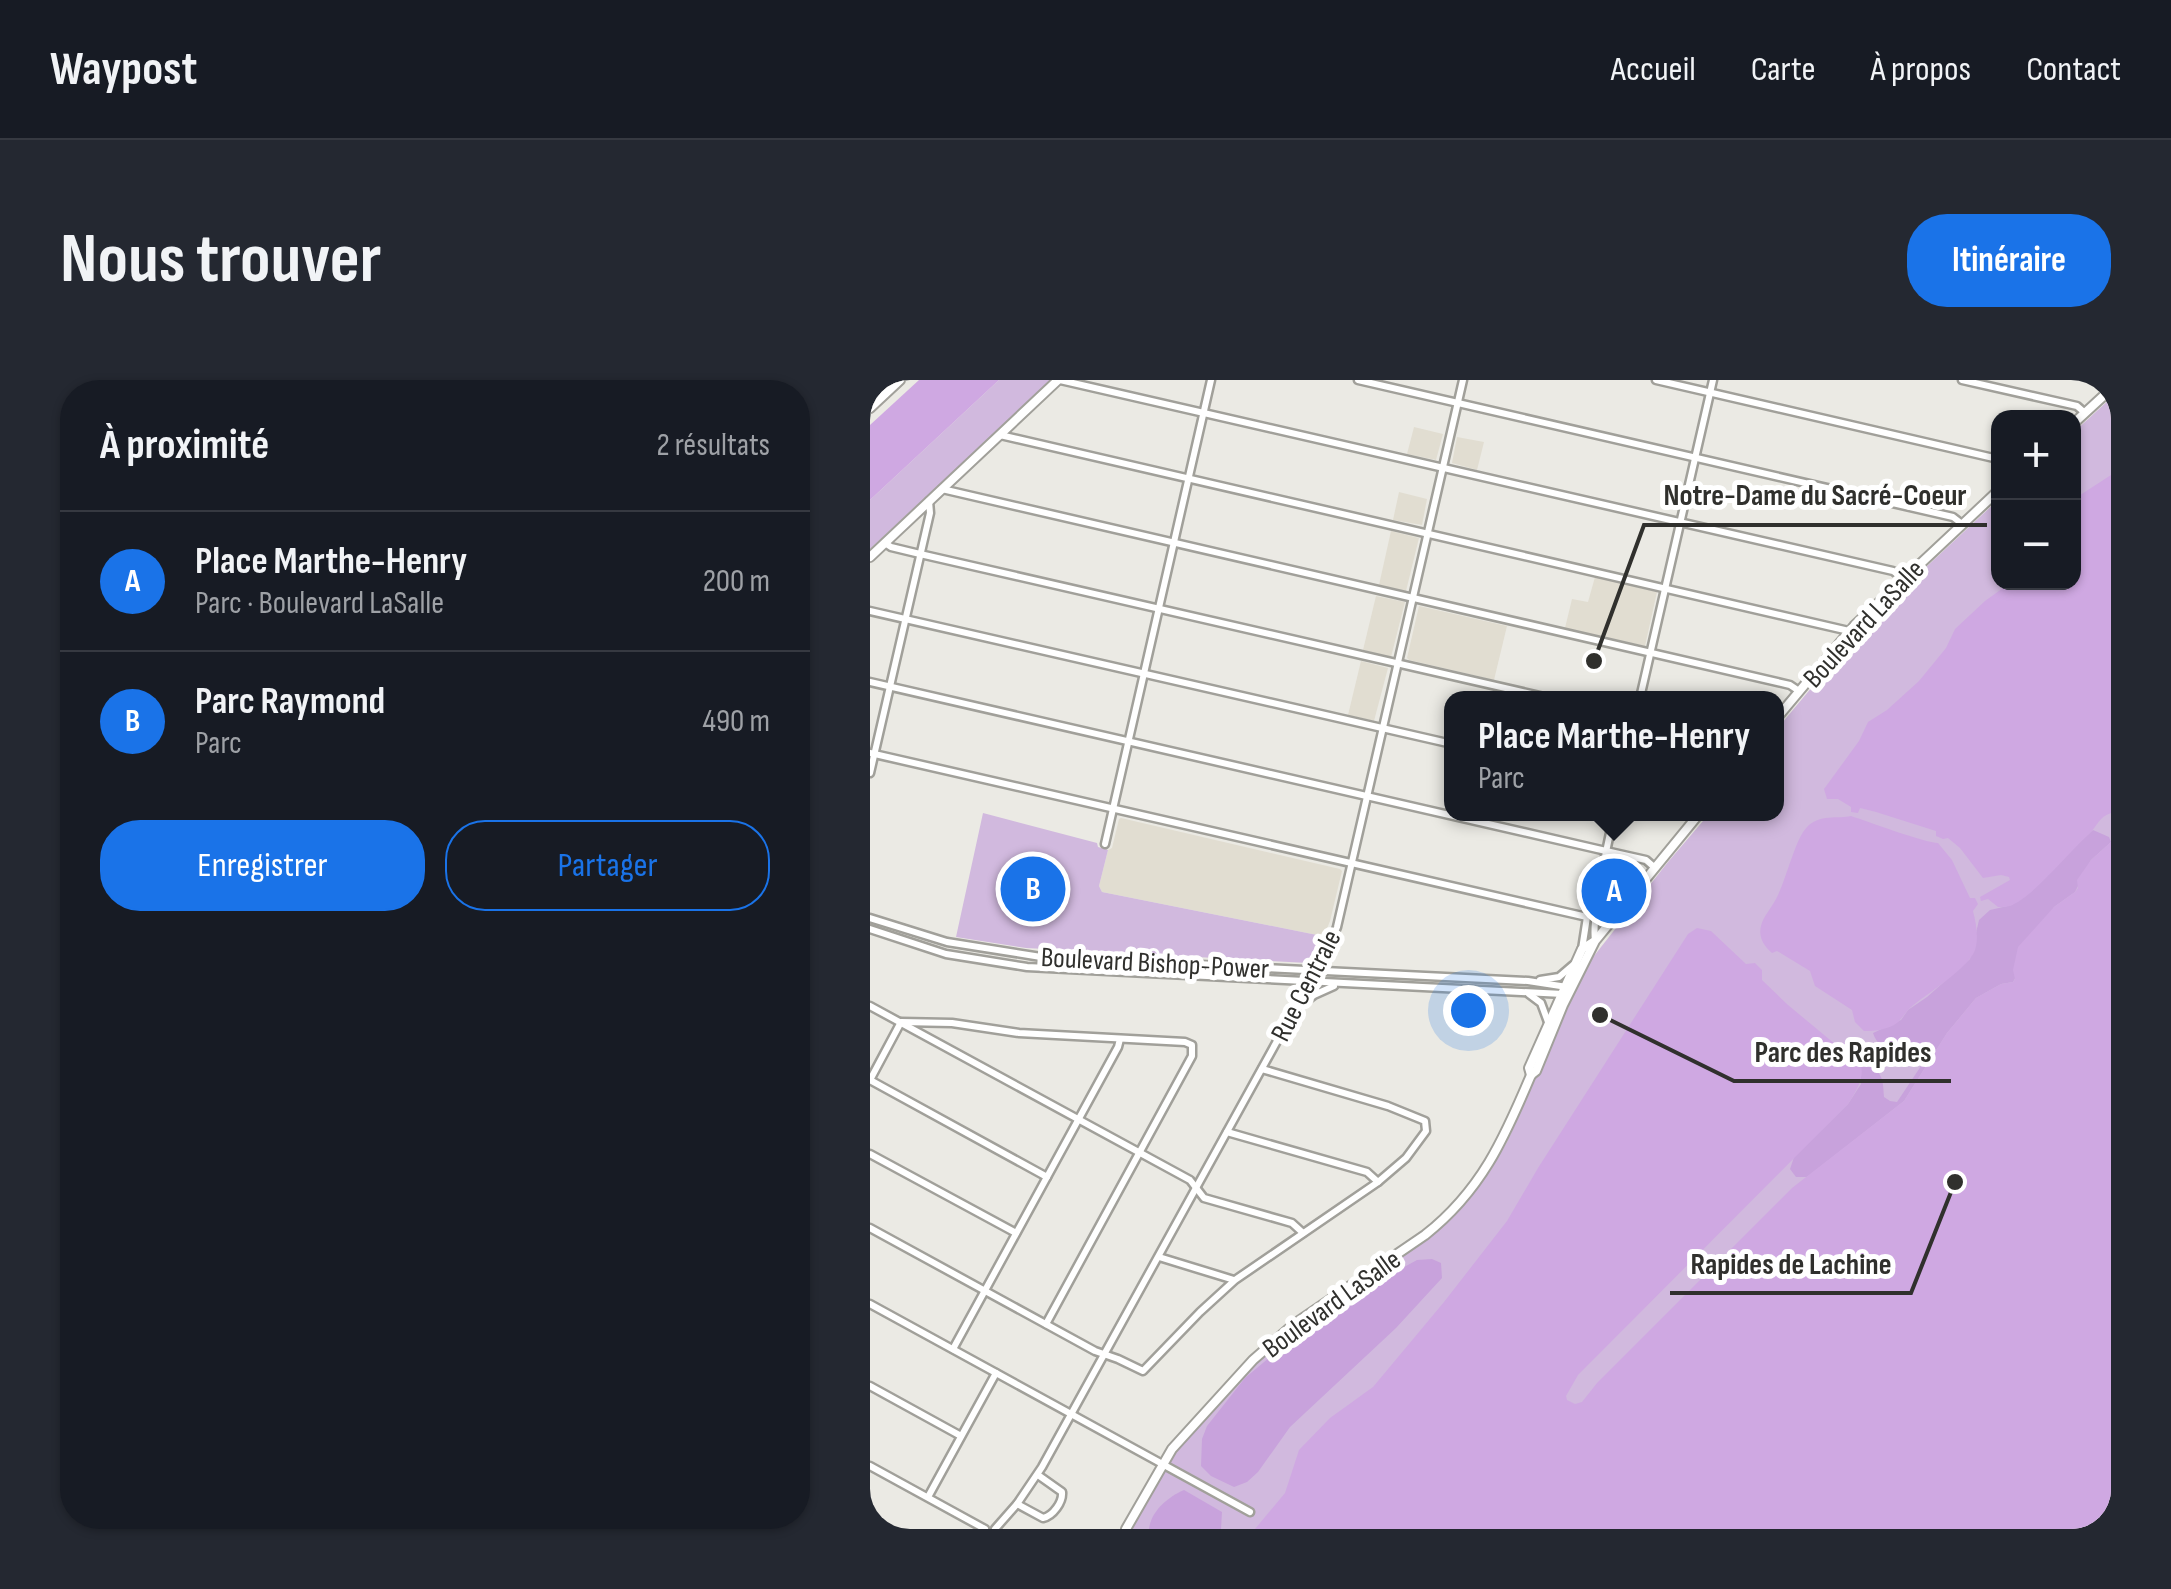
<!DOCTYPE html>
<html lang="fr">
<meta charset="utf-8">
<style>
:root{--surface:#171b24;--page:#242831;--text:#f1f3f6;--muted:#9ea1a6;--line:#363941;--accent:#1a73e8}
body{margin:0;font-family:"Sofia Sans Condensed",sans-serif;background:var(--page);color:var(--text)}
.controls{position:absolute;right:30px;top:30px;display:grid;overflow:hidden;border-radius:20px;box-shadow:0 2px 8px #0004}
.controls button{width:90px;height:90px;display:grid;place-items:center;padding:0;border:0;border-bottom:2px solid var(--line);background:var(--surface);color:var(--text);font:50px sans-serif}
.you{position:absolute;left:598px;top:630px;width:35px;height:35px;margin:-25px;border:8px solid #fff;border-radius:50%;background:#1a73e8;box-shadow:0 0 0 15px #1a73e833}
.badge{display:grid;place-items:center;width:65px;height:65px;border-radius:50%;background:var(--accent);color:#fff;font-size:32px;font-weight:700}
.pin{position:absolute;translate:-50% -50%;border:5px solid #fff;box-shadow:0 2px 10px #0006}
.popup{position:absolute;left:574px;top:311px;width:340px;height:130px;box-sizing:border-box;display:grid;place-content:center;border-radius:20px;background:var(--surface);filter:drop-shadow(0 2px 8px #0005);font-size:32px;white-space:nowrap;color:var(--muted)}
.popup b{font-size:38px;color:var(--text)}
.popup::after{content:'';position:absolute;left:50%;top:100%;margin-left:-20px;border:20px solid transparent;border-top-color:var(--surface)}
.list{margin:0;padding:0;list-style:none}
h2{display:flex;justify-content:space-between;align-items:center;height:130px;margin:0;padding:0 40px;font-size:42px}
h2 small{font-size:32px;font-weight:400;color:var(--muted)}
.list li{display:grid;grid-template-columns:65px 1fr auto;gap:30px;align-items:center;box-sizing:border-box;height:140px;padding:0 40px;border-top:2px solid var(--line)}
.list b{display:block;font-size:38px;white-space:nowrap}
.list p{margin:0;font-size:32px;white-space:nowrap;color:var(--muted)}
.list em{font-size:32px;font-style:normal;color:var(--muted)}
.actions{display:flex;gap:20px;padding:30px 40px}
.actions a{flex:1;padding:22px 0;border:2px solid var(--accent);border-radius:40px;text-align:center;font-size:35px;color:var(--accent)}
.actions .main{background:var(--accent);color:#fff}
.map{position:relative;flex:none;width:1241px;height:1149px;overflow:hidden;border-radius:40px}
header{display:flex;align-items:center;gap:60px;box-sizing:border-box;height:140px;padding:0 50px;background:var(--surface);border-bottom:2px solid var(--line)}
header strong{font-size:48px}
nav{display:flex;gap:55px;margin-inline-start:auto;font-size:35px}
.intro{display:flex;align-items:center;justify-content:space-between;box-sizing:border-box;height:240px;padding:0 60px}
h1{margin:0;font-size:70px}
.button{padding:25px 45px;border-radius:40px;background:var(--accent);color:#fff;font-size:35px;font-weight:700}
main{display:flex;gap:60px;padding:0 60px}
aside{flex:1;background:var(--surface);border-radius:40px;box-shadow:0 2px 8px #0004}
.map>svg:first-child{display:block}
.built{fill:#e1ddd1}
.green{fill:#d1b9de}
.forest{fill:#c8a2dc}
.water{fill:#cfa8e2}
.lines{fill:none;stroke-linecap:round;stroke-linejoin:round}
.minor-casing{stroke:#a1a09a;stroke-width:11}
.major-casing{stroke:#a1a09a;stroke-width:12}
.minor{stroke:#fff;stroke-width:6}
.major{stroke:#fff;stroke-width:8}
.labels{text-anchor:middle;stroke-width:10;stroke-linejoin:round;paint-order:stroke}
.street-label{font-size:28px;fill:#30302d;stroke:#fff}
.leader{fill:none;stroke:#30302d;stroke-width:4}
.callout-dot{fill:#30302d;stroke:#fff;stroke-width:4}
.callout-label{font-size:30px;text-anchor:middle;font-weight:bold;fill:#30302d;stroke:#fff;stroke-width:10;stroke-linejoin:round;paint-order:stroke}
</style>
<header>
<strong>Waypost</strong>
<nav><a>Accueil</a><a>Carte</a><a>À propos</a><a>Contact</a></nav>
</header>
<div class="intro"><h1>Nous trouver</h1><a class="button">Itinéraire</a></div>
<main>
<aside>
<h2>À proximité<small>2 résultats</small></h2>
<ul class="list">
<li><span class="badge">A</span><div><b>Place Marthe-Henry</b><p>Parc · Boulevard LaSalle</p></div><em>200 m</em></li>
<li><span class="badge">B</span><div><b>Parc Raymond</b><p>Parc</p></div><em>490 m</em></li>
</ul>
<div class="actions"><a class="main">Enregistrer</a><a>Partager</a></div>
</aside>
<div class="map">
<svg width="1241" height="1149" viewBox="0 0 1241 1149">
<rect width="100%" height="100%" fill="#ebeae4"/>
<!-- built -->
<g class="built">
<polygon points="544,47 573,54 566,80 537,74"/>
<polygon points="587,57 614,62 607,90 582,83"/>
<polygon points="529,112 557,119 552,145 523,140"/>
<polygon points="521,151 549,158 536,211 509,205"/>
<polygon points="725,197 787,212 775,266 695,248 702,219 718,222"/>
<polygon points="506,216 535,222 521,277 493,270"/>
<polygon points="549,226 637,246 624,300 539,280 537,278"/>
<polygon points="491,281 518,288 504,341 478,335"/>
<polygon points="251,438 470,489 472,491 460,541 453,559 447,555 232,512 229,506 238,470 242,468 249,439"/>
</g>
<!-- green -->
<g class="green">
<polygon points="129,0 181,0 0,169 0,120"/>
<polygon points="1241,18 1241,1149 261,1149 306,1071 388,981 427,949 556,860 600,818 620,791 637,762 701,618 720,581 798,482 839,434 906,434 907,349 994,245 1128,120 1128,202 1204,202 1204,52"/>
<polygon points="113,433 227,463 228,467 238,470 229,506 232,512 447,555 453,559 442,581 438,583 156,568 86,557"/>
<polygon points="745,481 768,486 770,490 728,543 729,531 742,482"/>
</g>
<!-- forest -->
<g class="forest">
<path d="M1223,450L1239,457L1241,462L1221,480L1205,512L1184,527L1143,602L1131,604L1106,618L1077,653L1034,721L937,797H926L920,789L924,777L978,724L991,704V684C1012,689 1013,697 1014,717L1020,721L1027,722L1051,686V673L1046,670L1029,678C1019,674 1006,664 1003,653L1031,640L1038,630L1057,617L1100,579L1109,540L1120,530L1142,525Z"/>
<polygon points="562,879 571,883 572,898 526,948 420,1047 388,1092 377,1102 364,1107 341,1096 331,1086 332,1059 337,1046 375,998 400,977 505,903 547,880"/>
<path d="M314,1110L352,1132L351,1149H279C281,1131 298,1117 314,1110Z"/>
</g>
<!-- water -->
<g class="water">
<polygon points="49,0 129,0 0,120 0,45"/>
<path d="M1241,95V433C1229,437 1227,446 1219,454C1200,471 1164,515 1144,524C1139,527 1134,527 1128,527L1118,519L1111,521L1110,517L1140,500L1139,497L1131,495L1113,498L1090,468L1078,458L1073,459L1066,456V451L1006,432L990,428L988,433L981,432V427L968,419H957L954,409L989,361L998,342L1017,330L1049,301L1076,268L1085,249L1115,221L1140,203L1204,202V119Z"/>
<path d="M981,436C996,441 1056,463 1068,463L1082,480L1100,518H1105L1108,524L1103,531C1106,543 1109,558 1105,570C1098,589 1056,614 1040,628C1034,634 1032,640 1024,645C1014,650 1005,651 994,651L985,642L982,630L945,606L940,591L907,571L902,573C894,566 888,557 891,546C893,537 902,527 906,519C916,501 925,459 937,447C949,434 968,439 981,436Z"/>
<path d="M1241,462V1149H385L415,1113L429,1070L460,1038L503,1007L574,922L637,841L668,788L818,554L827,548L841,551L876,584L885,583L892,590V600L918,625L965,664L974,663C1000,683 994,700 978,724L708,995L696,1016L697,1020L705,1024L712,1022L727,1003L922,808L1034,721L1077,653L1106,618L1131,604L1143,602L1145,599L1143,590L1148,567L1184,527L1205,512L1208,508L1207,500L1221,480Z"/>
</g>
<g class="lines">
<defs>
<g id="minor">
<polyline points="190,0 1023,191 1032,198"/>
<polyline points="488,0 1083,137 1092,144"/>
<polyline points="786,0 1128,79"/>
<polyline points="1092,0 1207,26 1215,33"/>
<polyline points="130,55 979,251"/>
<polyline points="72,109 920,305 929,311"/>
<polyline points="15,163 21,167 50,174 679,318"/>
<polyline points="0,231 582,364"/>
<polyline points="0,302 736,471 776,480 784,487"/>
<polyline points="770,318 843,0"/>
<polyline points="0,373 717,537"/>
<polyline points="0,393 60,133 59,121"/>
<polyline points="235,464 341,0"/>
<polyline points="0,538 77,562 171,577 658,601 697,607"/>
<polyline points="0,549 76,574 157,587 693,614"/>
<path d="M725,560C723,547 727,536 725,524L744,434"/>
<polyline points="712,569 717,537 724,525"/>
<polyline points="670,600 689,597 703,585"/>
<polyline points="659,614 671,623 678,642"/>
<polyline points="0,626 320,800 334,818 422,843 433,853"/>
<polyline points="428,627 444,615 464,606"/>
<polyline points="0,700 31,642 82,643 149,653 315,662 322,665 322,676 176,944"/>
<polyline points="0,700 177,797"/>
<polyline points="357,752 497,792 508,802"/>
<polyline points="0,774 146,853"/>
<polyline points="0,848 225,971 248,979 273,991 330,932 365,900 508,802 536,778 556,751 555,741 518,726 392,689"/>
<polyline points="289,877 364,900"/>
<polyline points="0,924 380,1132"/>
<polyline points="83,969 248,667 250,659"/>
<polyline points="0,1006 91,1056"/>
<polyline points="0,1086 115,1149"/>
<polyline points="58,1117 126,993"/>
<path d="M147,1124L173,1138C183,1136 193,1122 192,1112L168,1095"/>
<polyline points="125,1149 147,1124 172,1087 460,565 467,547 593,0"/>
</g>
<g id="major">
<polyline points="0,8 8,0"/>
<polyline points="0,28 30,0"/>
<polyline points="1204,43 1241,9"/>
<polyline points="0,177 188,0"/>
<polyline points="906,339 984,246 1128,111"/>
<polyline points="661,695 659,688 712,569 723,562"/>
<path d="M256,1149L302,1069L383,980L423,945L555,855C611,811 634,759 661,695L666,691L693,625L725,561L829,434"/>
</g>
</defs>
<!-- minor casing -->
<use href="#minor" class="minor-casing"/>
<!-- major casing -->
<use href="#major" class="major-casing"/>
<!-- minor -->
<use href="#minor" class="minor"/>
<!-- major -->
<use href="#major" class="major"/>
</g>
<g class="labels">
<!-- street labels -->
<g class="street-label">
<text transform="translate(993 243) rotate(-47)" y="10">Boulevard LaSalle</text>
<text transform="translate(285 582) rotate(3)" y="10">Boulevard Bishop-Power</text>
<text transform="translate(435 605) rotate(-63)" y="10">Rue Centrale</text>
<text transform="translate(461 923) rotate(-36)" y="10">Boulevard LaSalle</text>
</g>
</g>
<!-- callouts -->
<path class="leader" d="M724 281L774 145H1117M730 635L864 701H1081M1085 802L1041 913H800"/>
<g class="callout-dot">
<circle cx="724" cy="281" r="10"/>
<circle cx="730" cy="635" r="10"/>
<circle cx="1085" cy="802" r="10"/>
</g>
<g class="callout-label">
<text x="945" y="125">Notre-Dame du Sacré-Coeur</text>
<text x="973" y="682">Parc des Rapides</text>
<text x="921" y="894">Rapides de Lachine</text>
</g>
</svg>
<div class="controls">
<button>+</button>
<button>−</button>
</div>
<div class="you"></div>
<div class="pin badge" style="left:744px;top:511px">A</div>
<div class="popup"><b>Place Marthe-Henry</b>Parc</div>
<div class="pin badge" style="left:163px;top:509px">B</div>
</div>
</main>
